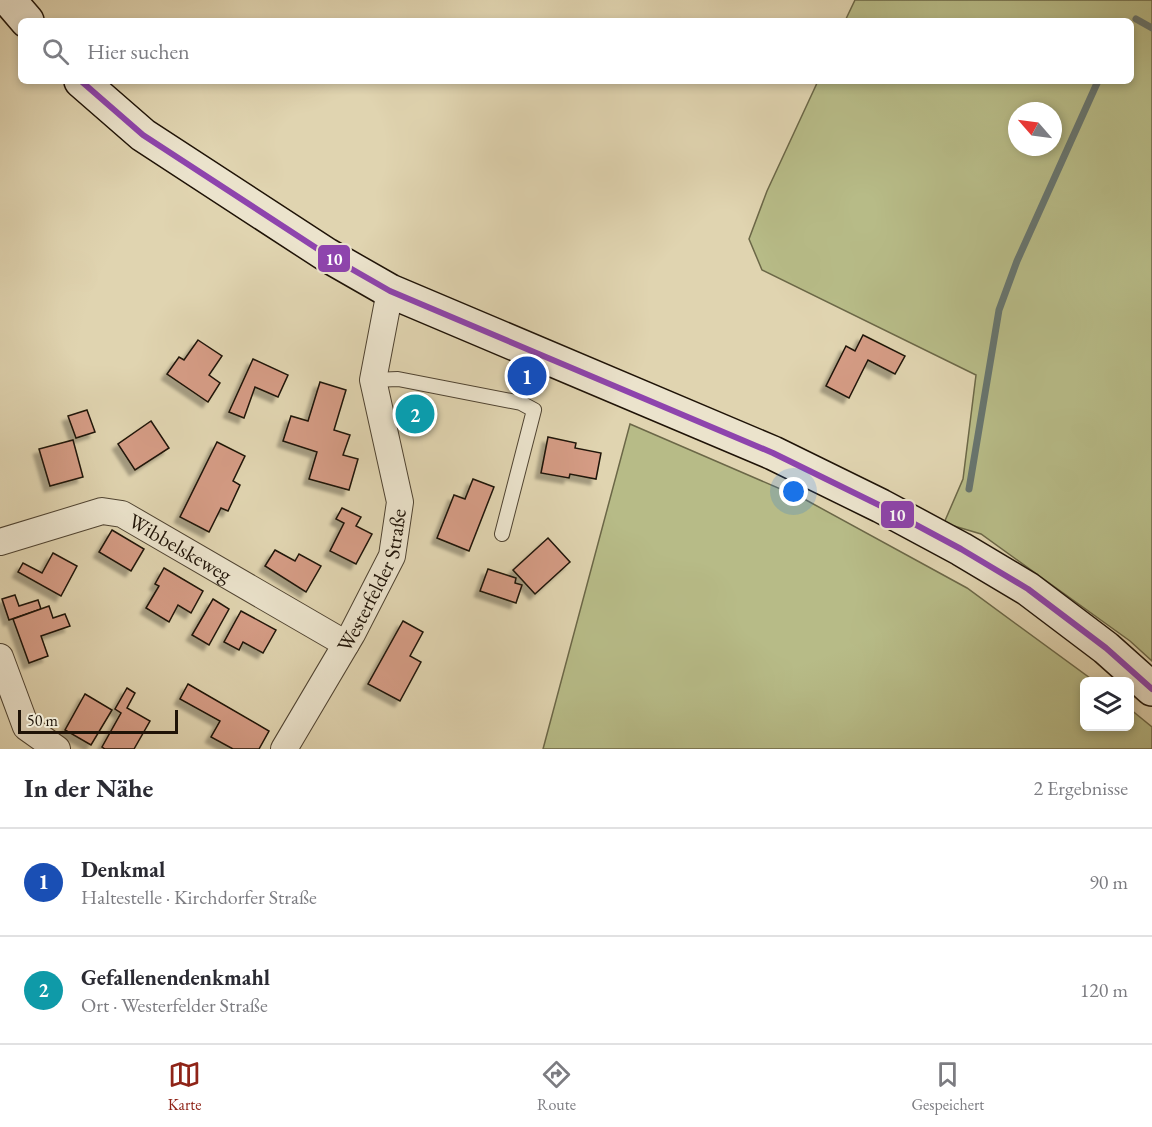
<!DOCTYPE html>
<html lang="de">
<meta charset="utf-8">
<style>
:root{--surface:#fff;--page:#f7f7f7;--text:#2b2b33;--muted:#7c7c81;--line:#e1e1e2;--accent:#8f2418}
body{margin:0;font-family:"EB Garamond",serif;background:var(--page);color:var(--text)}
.controls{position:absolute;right:18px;bottom:18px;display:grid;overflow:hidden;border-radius:9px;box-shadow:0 3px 9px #0003}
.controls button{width:54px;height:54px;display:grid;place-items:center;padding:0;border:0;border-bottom:2px solid var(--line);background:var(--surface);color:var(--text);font:30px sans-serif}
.compass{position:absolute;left:1008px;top:102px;width:54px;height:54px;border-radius:50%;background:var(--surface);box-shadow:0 3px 9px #0003;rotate:298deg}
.scale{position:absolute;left:18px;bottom:15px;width:160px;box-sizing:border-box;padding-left:6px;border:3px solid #1f1307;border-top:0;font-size:16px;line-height:21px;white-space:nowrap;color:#1f1307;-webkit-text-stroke:4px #ebe3cc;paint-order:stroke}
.you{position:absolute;left:794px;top:492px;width:21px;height:21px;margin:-15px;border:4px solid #fff;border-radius:50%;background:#1a73e8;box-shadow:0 0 0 9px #1a73e833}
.badge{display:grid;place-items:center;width:39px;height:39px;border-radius:50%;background:var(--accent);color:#fff;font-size:20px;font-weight:700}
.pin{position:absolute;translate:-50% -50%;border:3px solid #fff;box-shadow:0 2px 6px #0006}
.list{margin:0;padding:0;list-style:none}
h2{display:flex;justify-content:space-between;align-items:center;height:78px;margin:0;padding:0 24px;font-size:26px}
h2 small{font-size:20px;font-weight:400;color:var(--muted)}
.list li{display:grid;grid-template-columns:39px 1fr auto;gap:18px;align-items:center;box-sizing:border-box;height:108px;padding:0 24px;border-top:2px solid var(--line)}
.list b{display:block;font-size:22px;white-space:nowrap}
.list p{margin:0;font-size:20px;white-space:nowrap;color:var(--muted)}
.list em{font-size:20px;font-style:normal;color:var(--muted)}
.icon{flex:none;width:33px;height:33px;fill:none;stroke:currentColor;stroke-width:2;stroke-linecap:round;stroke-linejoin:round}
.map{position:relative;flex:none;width:1152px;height:749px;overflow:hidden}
.search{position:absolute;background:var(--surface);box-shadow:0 3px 9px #0003;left:18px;right:18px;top:18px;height:66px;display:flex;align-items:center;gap:15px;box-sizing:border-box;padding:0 21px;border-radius:9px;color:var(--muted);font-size:22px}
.sheet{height:294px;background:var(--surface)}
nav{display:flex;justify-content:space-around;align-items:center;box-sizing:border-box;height:84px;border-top:2px solid var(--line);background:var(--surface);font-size:16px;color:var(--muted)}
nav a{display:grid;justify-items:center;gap:3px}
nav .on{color:var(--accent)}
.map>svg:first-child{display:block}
.green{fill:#b7bb87;stroke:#6b6747;stroke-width:1.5;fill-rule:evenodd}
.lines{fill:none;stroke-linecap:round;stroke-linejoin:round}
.stream{stroke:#67756f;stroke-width:7}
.building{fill:#d59c85;stroke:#1f1307;stroke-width:1.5;filter:url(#shadow)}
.lane-casing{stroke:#4f4331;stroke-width:16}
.street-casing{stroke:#4f4331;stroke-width:28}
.secondary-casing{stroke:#1f1307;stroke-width:36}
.lane{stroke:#ebe3cc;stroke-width:14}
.street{stroke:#ebe3cc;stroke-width:26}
.secondary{stroke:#ebe3cc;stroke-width:33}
.bus-1-casing{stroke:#ebe3cc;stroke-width:10}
.bus-1{stroke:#8e44ad;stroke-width:6}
.labels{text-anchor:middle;stroke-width:4.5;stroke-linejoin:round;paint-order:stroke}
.street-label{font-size:21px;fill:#1f1307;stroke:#ebe3cc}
.line-badge{stroke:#ebe3cc;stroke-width:2}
.badge-label{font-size:16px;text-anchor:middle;font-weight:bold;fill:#fff}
</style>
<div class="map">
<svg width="1152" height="749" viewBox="0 0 1152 749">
<defs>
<filter id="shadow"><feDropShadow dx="-5.5" dy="5.5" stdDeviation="1.5" flood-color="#0004"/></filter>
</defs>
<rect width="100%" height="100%" fill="#e0d4b0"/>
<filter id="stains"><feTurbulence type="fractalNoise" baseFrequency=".00333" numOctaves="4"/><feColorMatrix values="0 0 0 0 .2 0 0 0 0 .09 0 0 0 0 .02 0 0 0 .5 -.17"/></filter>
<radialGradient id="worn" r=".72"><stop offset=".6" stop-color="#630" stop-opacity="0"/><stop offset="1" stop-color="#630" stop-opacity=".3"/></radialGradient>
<!-- green -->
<g class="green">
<path d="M855,0H1152V661L1130,641L981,534L944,523L963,479L976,375L762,270L749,239L767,191L818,81H1131V21H845ZM1017,111H1053V147H1017Z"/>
<polygon points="630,424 806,500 967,588 1094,681 1084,682 1084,726 1130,726 1130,709 1152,727 1152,749 543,749"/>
</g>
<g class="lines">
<!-- stream -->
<g class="stream">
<polyline points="1136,19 1152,28"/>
<polyline points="969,489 999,310 1017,261 1098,81"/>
</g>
</g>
<!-- building -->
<g class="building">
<polygon points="863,335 905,356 895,374 868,360 849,398 826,386 846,346 855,351"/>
<polygon points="198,340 222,356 209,375 220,383 208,402 167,374 179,357 184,360"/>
<polygon points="253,359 288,375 278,397 255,387 244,418 229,412"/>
<polygon points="320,382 346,390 334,430 350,435 343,455 358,459 349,490 309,479 317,452 283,441 291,416 308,421"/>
<polygon points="87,410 95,432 76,438 68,416"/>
<polygon points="151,421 169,448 135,470 118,444"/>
<polygon points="548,437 576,443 575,448 601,453 596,479 570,474 569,478 541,473"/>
<polygon points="73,440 83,477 50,486 39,449"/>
<polygon points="217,442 245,456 233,481 240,485 228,511 221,508 209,532 180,517"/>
<polygon points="473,479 494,487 469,551 437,538 454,495 465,499"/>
<polygon points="342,508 361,517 356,526 372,534 356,564 330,551 344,523 336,519"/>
<polygon points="112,530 144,549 131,571 99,552"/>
<polygon points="548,538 570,562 535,594 513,570"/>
<polygon points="275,550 295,561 299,554 321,566 306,592 265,566"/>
<polygon points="53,553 77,566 61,596 18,572 23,563 42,573"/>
<polygon points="164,568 203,591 191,613 178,605 169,622 146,608 159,586 155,584"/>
<polygon points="488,569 516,578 515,583 522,585 516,603 480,591"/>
<polygon points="15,595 19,606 38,600 41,609 9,620 2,599"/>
<polygon points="213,599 229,609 209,645 192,635"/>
<polygon points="49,606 53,618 65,614 70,626 41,636 48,656 29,663 13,619"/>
<polygon points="241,611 276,630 263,653 243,642 239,650 224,642"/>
<polygon points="403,621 423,632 410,656 421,662 400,701 368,684"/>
<polygon points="188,684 269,731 259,749 233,749 211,737 220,721 180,699"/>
<polygon points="127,688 135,693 127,708 150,721 134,749 105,749 102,747 121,713 115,709"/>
<polygon points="85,694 112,710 91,745 65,730"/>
</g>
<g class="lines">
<defs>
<polyline id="lane" points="373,380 398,379 521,403 534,410 502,534"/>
<g id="street">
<path id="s1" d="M0,542L102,511L122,514L346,644"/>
<polyline points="0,657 26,727 57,749"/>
<path id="s2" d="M284,749L352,634L392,556L400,502L373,380L390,291"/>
</g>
<g id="secondary">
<polyline points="9,0 27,21"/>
<polyline points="81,81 143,135 327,255 390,291 773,453 881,506 961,549 1028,589 1106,648 1152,689"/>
</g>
</defs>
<!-- lane casing -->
<use href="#lane" class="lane-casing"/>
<!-- street casing -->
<use href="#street" class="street-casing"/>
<!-- secondary casing -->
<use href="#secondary" class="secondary-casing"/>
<!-- lane -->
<use href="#lane" class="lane"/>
<!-- street -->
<use href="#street" class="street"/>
<!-- secondary -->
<use href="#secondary" class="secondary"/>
<defs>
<polyline id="bus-1" points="81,81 143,135 327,255 390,291 773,453 881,506 961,549 1028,589 1106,648 1152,689"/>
</defs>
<!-- bus-1 casing -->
<use href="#bus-1" class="bus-1-casing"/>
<!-- bus-1 -->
<use href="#bus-1" class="bus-1"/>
</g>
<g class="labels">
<!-- street labels -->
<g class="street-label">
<text dy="7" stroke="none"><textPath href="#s1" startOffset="194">Wibbelskeweg</textPath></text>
<text dy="7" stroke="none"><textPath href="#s2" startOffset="192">Westerfelder Straße</textPath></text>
</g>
</g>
<g class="line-badge">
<rect x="317" y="244" width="34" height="29" rx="6" fill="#8e44ad"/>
<rect x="880" y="500" width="35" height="29" rx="6" fill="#8e44ad"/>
</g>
<g class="badge-label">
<text x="334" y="265">10</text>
<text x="897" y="521">10</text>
</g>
<rect width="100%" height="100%" filter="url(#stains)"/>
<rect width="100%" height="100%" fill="url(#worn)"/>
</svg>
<div class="controls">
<button><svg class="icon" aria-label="layers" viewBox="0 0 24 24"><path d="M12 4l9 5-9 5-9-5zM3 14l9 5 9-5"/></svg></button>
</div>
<svg class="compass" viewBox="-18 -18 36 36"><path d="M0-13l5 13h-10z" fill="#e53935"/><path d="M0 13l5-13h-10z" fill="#7c7c81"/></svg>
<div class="scale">50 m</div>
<div class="you"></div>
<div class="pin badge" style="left:527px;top:376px;background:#1a4fb4">1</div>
<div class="pin badge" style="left:415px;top:414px;background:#0f9aa8">2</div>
<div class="search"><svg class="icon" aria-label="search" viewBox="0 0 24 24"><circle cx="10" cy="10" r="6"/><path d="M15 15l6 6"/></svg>Hier suchen</div>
</div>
<section class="sheet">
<h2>In der Nähe<small>2 Ergebnisse</small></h2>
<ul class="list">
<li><span class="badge" style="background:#1a4fb4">1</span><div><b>Denkmal</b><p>Haltestelle · Kirchdorfer Straße</p></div><em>90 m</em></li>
<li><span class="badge" style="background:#0f9aa8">2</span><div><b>Gefallenendenkmahl</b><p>Ort · Westerfelder Straße</p></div><em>120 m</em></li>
</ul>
</section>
<nav>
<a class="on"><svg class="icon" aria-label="map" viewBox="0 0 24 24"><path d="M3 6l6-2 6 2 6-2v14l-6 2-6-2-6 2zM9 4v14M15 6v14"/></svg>Karte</a>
<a><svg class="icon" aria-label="directions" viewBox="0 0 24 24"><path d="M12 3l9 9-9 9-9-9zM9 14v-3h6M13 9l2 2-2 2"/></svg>Route</a>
<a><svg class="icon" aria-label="saved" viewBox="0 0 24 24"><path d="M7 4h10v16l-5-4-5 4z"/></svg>Gespeichert</a>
</nav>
